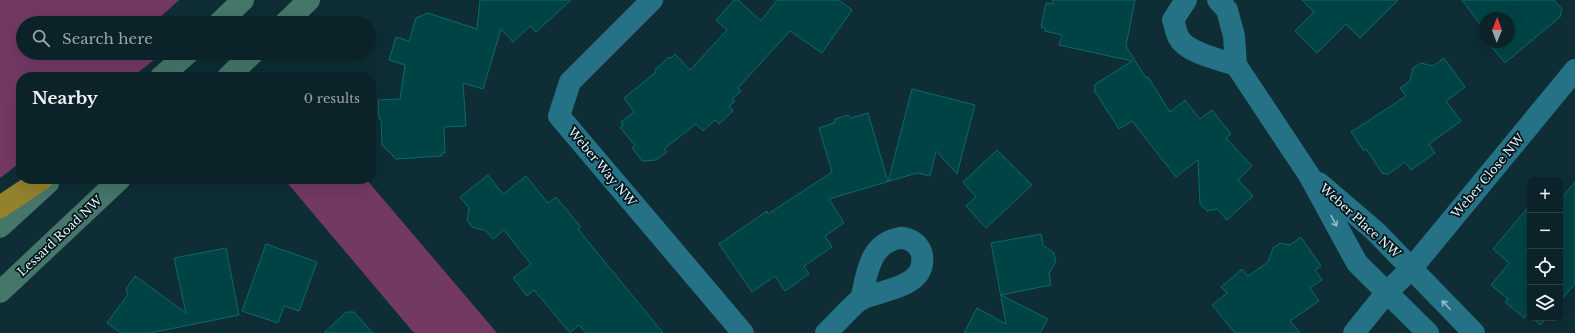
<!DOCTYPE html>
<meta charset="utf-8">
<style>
:root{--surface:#0a2228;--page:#182f34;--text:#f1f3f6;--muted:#99a4a8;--line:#2a3f45}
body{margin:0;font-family:"Libre Baskerville",serif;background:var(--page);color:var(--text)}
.controls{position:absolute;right:12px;bottom:12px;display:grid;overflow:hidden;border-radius:8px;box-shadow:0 4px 16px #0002}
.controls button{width:36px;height:36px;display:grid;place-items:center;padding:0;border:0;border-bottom:1px solid var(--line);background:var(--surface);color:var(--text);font:20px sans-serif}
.compass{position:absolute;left:1479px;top:12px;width:36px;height:36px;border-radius:50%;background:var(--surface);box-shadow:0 4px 16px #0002;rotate:1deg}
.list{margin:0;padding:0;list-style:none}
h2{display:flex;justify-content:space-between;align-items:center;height:52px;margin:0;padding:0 16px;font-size:17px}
h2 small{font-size:13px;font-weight:400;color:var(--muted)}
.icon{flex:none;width:22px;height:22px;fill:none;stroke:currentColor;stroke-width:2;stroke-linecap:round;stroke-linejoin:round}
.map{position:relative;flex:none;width:1575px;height:333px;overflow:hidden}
.search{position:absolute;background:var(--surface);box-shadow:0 4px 16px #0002;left:16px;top:16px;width:360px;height:44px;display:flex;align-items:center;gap:10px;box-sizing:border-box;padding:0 14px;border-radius:22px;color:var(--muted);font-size:15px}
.panel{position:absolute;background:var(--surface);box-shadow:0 4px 16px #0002;left:16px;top:72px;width:360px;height:112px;border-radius:16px}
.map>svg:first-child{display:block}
.green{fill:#723963}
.building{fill:#004345;stroke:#096a6c}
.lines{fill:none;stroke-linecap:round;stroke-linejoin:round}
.street{stroke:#257185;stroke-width:22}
.secondary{stroke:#46766a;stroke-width:22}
.highway{stroke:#93822b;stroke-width:22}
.oneway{stroke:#8fbac6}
.labels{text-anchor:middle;stroke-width:3.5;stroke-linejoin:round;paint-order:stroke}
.street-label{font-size:12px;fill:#e5f6fb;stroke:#01141a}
</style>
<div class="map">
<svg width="1575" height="333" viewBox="0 0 1575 333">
<rect width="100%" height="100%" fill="#0e2d35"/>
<!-- green -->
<g class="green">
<polygon points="0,0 179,0 156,21 158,23 23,23 23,53 163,53 132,77 21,77 21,162 0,178"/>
<polygon points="284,179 366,179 497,333 414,333"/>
</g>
<!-- building -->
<g class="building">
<polygon points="480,0 571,0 536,32 530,26 513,42 501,29 483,89 463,83 466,126 444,127 445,153 442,153 442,156 396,159 382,145 381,119 379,119 378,100 400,99 405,65 389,60 396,37 409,41 416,18 428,13 477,29"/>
<polygon points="734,0 738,0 761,21 777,0 839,0 852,10 822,53 790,31 738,88 741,91 732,99 735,101 729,106 733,111 719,124 715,120 703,131 696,124 664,149 667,152 656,160 642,161 632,148 635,146 620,127 623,125 621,122 634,112 624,98 656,72 655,70 669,57 671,58 675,54 690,70 727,30 716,20"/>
<polygon points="1053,0 1135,0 1126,46 1146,78 1148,77 1170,112 1185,100 1200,119 1212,110 1231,134 1226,138 1252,166 1238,180 1253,196 1227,220 1217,209 1207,211 1200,204 1198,160 1176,177 1132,121 1119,129 1094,90 1096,89 1094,85 1132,61 1059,45 1062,35 1045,31 1045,28 1041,27 1046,3 1052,4"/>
<polygon points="1302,0 1398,0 1360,38 1346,24 1317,53 1295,31 1314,12"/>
<polygon points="1462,0 1554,0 1562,9 1560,17 1505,63 1491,46 1494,42 1509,42 1509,18 1485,18 1485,31"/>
<polygon points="1444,58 1465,87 1446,101 1461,121 1429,144 1435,153 1411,170 1405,162 1387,175 1385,173 1383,174 1366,149 1364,151 1351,132 1406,96 1400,88 1410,81 1413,68 1421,63 1433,66"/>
<polygon points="912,89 975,105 957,174 936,151 930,176 917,173 829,199 844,223 825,236 832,247 804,266 809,274 785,291 775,276 752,292 719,244 767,211 768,214 832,172 819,128 834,123 835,119 848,115 851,118 868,113 888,182"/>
<polygon points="997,150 1032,185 986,228 966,206 976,197 963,182"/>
<polygon points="488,175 503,194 526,176 548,203 556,197 581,227 578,229 663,333 586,333 579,325 570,333 534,290 527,296 513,278 531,264 504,230 493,239 486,231 472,227 467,220 469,208 460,197"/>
<polygon points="1575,182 1575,284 1560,301 1560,200"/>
<polygon points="1530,205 1530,317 1527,314 1524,318 1505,302 1508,299 1491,285 1509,263 1493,249"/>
<polygon points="1041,234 1043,245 1054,253 1056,262 1049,273 1051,285 1001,295 1048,319 1040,333 964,333 977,308 1006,324 991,243"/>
<polygon points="1301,237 1321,266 1315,270 1322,280 1310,288 1319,301 1290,321 1300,333 1235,333 1212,305 1227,293 1221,287 1242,269 1248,276 1268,262 1273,248 1280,243 1290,245"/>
<polygon points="266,244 317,262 299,311 284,306 278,323 242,311"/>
<polygon points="226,248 239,315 150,333 121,333 107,323 128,294 126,289 135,276 186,313 174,258"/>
<polygon points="346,312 354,312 373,333 324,333"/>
<polygon points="1532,318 1546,318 1540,325"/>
</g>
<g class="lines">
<!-- street -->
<g class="street">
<polyline points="652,0 570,82 559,116 743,333"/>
<path d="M1186,0L1173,20C1175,25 1176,33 1179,38C1187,53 1221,60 1236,65"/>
<polyline points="1218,0 1227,10 1234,36 1236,65 1309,175 1357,263 1428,333"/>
<polyline points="1319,183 1375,231 1474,333"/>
<path d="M826,333C835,325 852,305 861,299C878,291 919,288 922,264C923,255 922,251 916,244C913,241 904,237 900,238C869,243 867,274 861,300"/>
<polyline points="1354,333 1387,292 1411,269 1575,70"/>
</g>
<!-- secondary -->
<g class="secondary">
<polyline points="219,23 243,0"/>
<polyline points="285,23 309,0"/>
<polyline points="161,77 188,53"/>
<polyline points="228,77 253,53"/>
<polyline points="0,227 48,183"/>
<polyline points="0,292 120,179"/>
</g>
<!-- highway -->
<polyline class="highway" points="0,207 42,179"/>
</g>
<!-- one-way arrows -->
<defs><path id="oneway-shaft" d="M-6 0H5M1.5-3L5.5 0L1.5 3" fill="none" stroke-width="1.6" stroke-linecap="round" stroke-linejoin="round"/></defs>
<g class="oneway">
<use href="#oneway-shaft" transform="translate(1334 221) rotate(62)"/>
<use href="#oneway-shaft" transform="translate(1446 305) rotate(-134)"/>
</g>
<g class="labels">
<!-- street labels -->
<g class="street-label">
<text transform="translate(602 167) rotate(50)" y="4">Weber Way NW</text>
<text transform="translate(1488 176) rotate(-50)" y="4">Weber Close NW</text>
<text transform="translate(1360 221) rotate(42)" y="4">Weber Place NW</text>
<text transform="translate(60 236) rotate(-43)" y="4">Lessard Road NW</text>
</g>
</g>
</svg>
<div class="controls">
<button>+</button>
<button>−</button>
<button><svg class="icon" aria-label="locate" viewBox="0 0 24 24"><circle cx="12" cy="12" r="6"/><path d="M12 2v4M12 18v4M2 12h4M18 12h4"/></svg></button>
<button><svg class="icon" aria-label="layers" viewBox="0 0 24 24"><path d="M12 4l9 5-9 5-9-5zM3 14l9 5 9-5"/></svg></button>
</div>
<svg class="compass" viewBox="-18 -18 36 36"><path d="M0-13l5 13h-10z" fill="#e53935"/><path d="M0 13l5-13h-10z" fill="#99a4a8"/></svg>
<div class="search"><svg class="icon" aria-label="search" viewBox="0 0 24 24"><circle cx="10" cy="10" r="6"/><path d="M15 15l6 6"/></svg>Search here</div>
<section class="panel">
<h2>Nearby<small>0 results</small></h2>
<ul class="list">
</ul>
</section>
</div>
